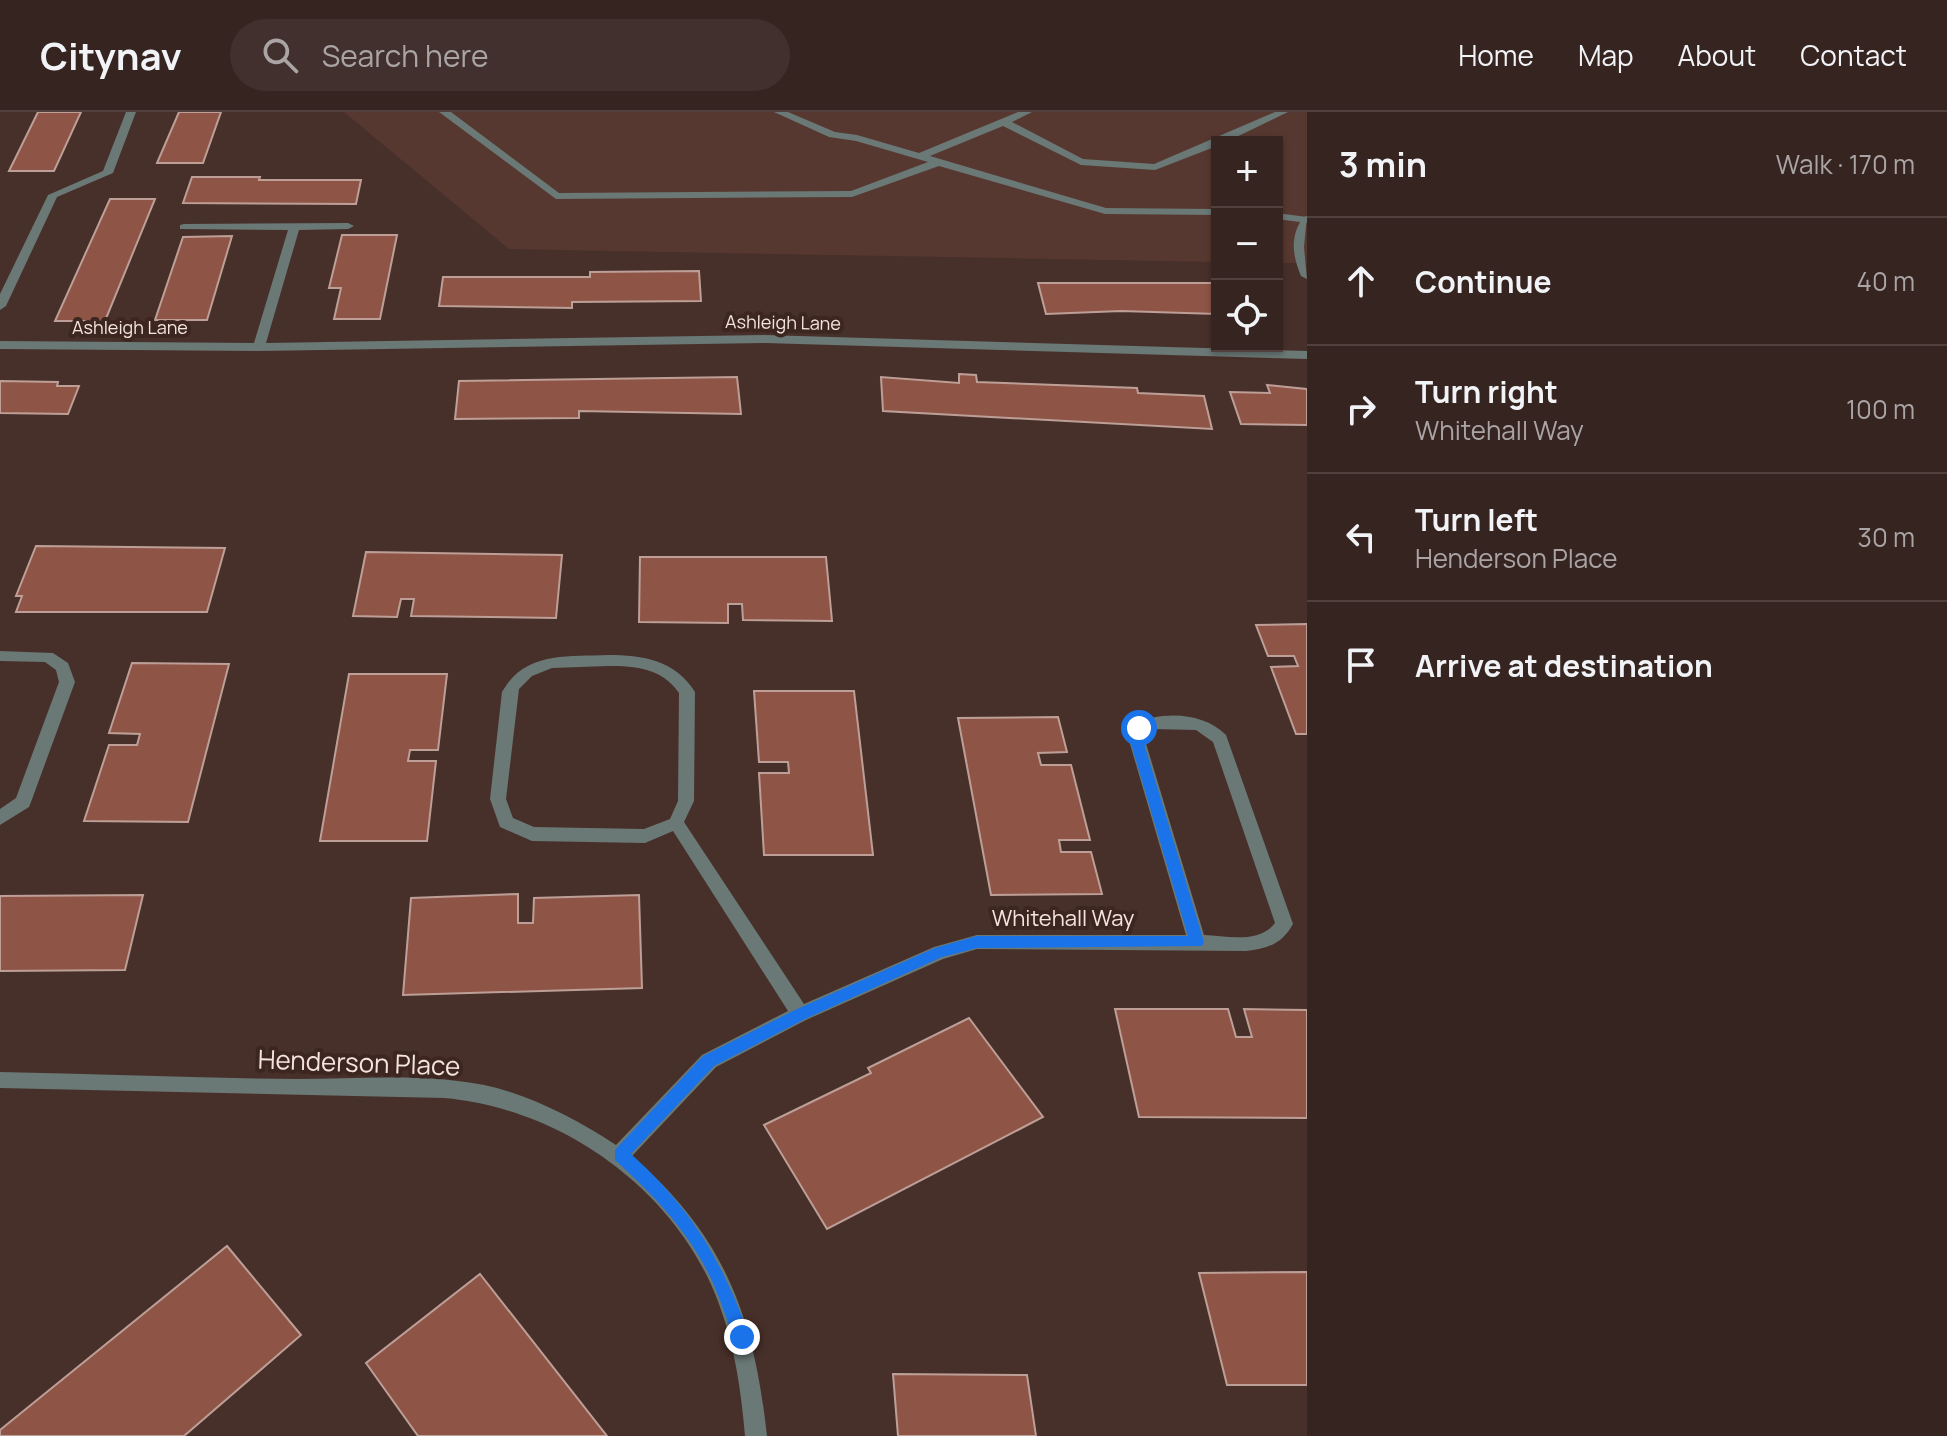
<!DOCTYPE html>
<meta charset="utf-8">
<style>
:root{--surface:#362420;--page:#41302d;--text:#f1f3f6;--muted:#aaa4a5;--line:#50413e}
body{margin:0;font-family:Manrope,sans-serif;background:var(--page);color:var(--text)}
.controls{position:absolute;right:24px;top:24px;display:grid;overflow:hidden;border-radius:0px;box-shadow:0 2px 6px #0004}
.controls button{width:72px;height:72px;display:grid;place-items:center;padding:0;border:0;border-bottom:2px solid var(--line);background:var(--surface);color:var(--text);font:40px sans-serif}
.stop{position:absolute;width:24px;height:24px;margin:-18px;border:6px solid #1a73e8;border-radius:50%;background:#fff}
.stop.end{background:#1a73e8;border-color:#fff;box-shadow:0 2px 8px #0008}
.list{margin:0;padding:0;list-style:none}
h2{display:flex;justify-content:space-between;align-items:center;height:104px;margin:0;padding:0 32px;font-size:34px}
h2 small{font-size:26px;font-weight:400;color:var(--muted)}
.list li{display:grid;grid-template-columns:52px 1fr auto;gap:24px;align-items:center;box-sizing:border-box;height:128px;padding:0 32px;border-top:2px solid var(--line)}
.list b{display:block;font-size:30px;white-space:nowrap}
.list p{margin:0;font-size:26px;white-space:nowrap;color:var(--muted)}
.list em{font-size:26px;font-style:normal;color:var(--muted)}
.icon{flex:none;width:44px;height:44px;fill:none;stroke:currentColor;stroke-width:2;stroke-linecap:round;stroke-linejoin:round}
.map{position:relative;flex:none;width:1307px;height:1324px;overflow:hidden}
header{display:flex;align-items:center;gap:48px;box-sizing:border-box;height:112px;padding:0 40px;background:var(--surface);border-bottom:2px solid var(--line)}
header strong{font-size:38px}
nav{display:flex;gap:44px;margin-inline-start:auto;font-size:28px}
.search{width:560px;height:72px;background:var(--page);display:flex;align-items:center;gap:20px;box-sizing:border-box;padding:0 28px;border-radius:44px;color:var(--muted);font-size:30px}
main{display:flex}
aside{flex:1;background:var(--surface)}
.map>svg:first-child{display:block}
.built{fill:#573830}
.building{fill:#8e5547;stroke:#bd9f97;stroke-width:2}
.lines{fill:none;stroke-linecap:round;stroke-linejoin:round}
.lane{fill:#6a7876;fill-rule:evenodd}
.street{fill:#6a7876;fill-rule:evenodd}
.route{fill:#1a73e8}
.labels{text-anchor:middle;stroke-width:8;stroke-linejoin:round;paint-order:stroke}
.far-street-label{font-size:18px;fill:#f4e4df;stroke:#3d2620}
.street-label{font-size:22px;fill:#f4e4df;stroke:#3d2620}
.near-street-label{font-size:26px;fill:#f4e4df;stroke:#3d2620}
</style>
<header>
<strong>Citynav</strong>
<div class="search"><svg class="icon" aria-label="search" viewBox="0 0 24 24"><circle cx="10" cy="10" r="6"/><path d="M15 15l6 6"/></svg>Search here</div>
<nav><a>Home</a><a>Map</a><a>About</a><a>Contact</a></nav>
</header>
<main>
<div class="map">
<svg width="1307" height="1324" viewBox="0 0 1307 1324">
<rect width="100%" height="100%" fill="#48302a"/>
<!-- built -->
<polygon class="built" points="344,0 1307,0 1307,151 1277,151 1277,30 1217,30 1217,150 509,137"/>
<!-- building -->
<g class="building">
<polygon points="38,0 81,0 54,59 9,59"/>
<polygon points="179,0 221,0 203,51 157,51"/>
<polygon points="192,65 260,65 259,68 361,68 356,92 183,91"/>
<polygon points="110,87 155,87 105,209 55,209"/>
<polygon points="342,123 397,123 380,207 334,207 341,176 329,176"/>
<polygon points="232,124 207,208 155,208 183,125"/>
<polygon points="699,159 701,189 572,190 572,196 439,194 443,165 590,165 590,160"/>
<polygon points="1038,171 1217,171 1217,202 1121,199 1046,202"/>
<polygon points="959,262 976,263 977,270 1137,276 1138,281 1204,284 1212,317 883,299 881,265 959,271"/>
<polygon points="737,265 741,302 579,299 579,306 455,307 459,269"/>
<polygon points="0,269 58,270 57,274 79,274 68,302 0,301"/>
<polygon points="1267,273 1307,277 1307,313 1241,312 1230,280 1270,281"/>
<polygon points="36,434 225,436 207,500 16,500 22,484 16,484"/>
<polygon points="366,440 562,443 556,506 411,504 414,487 401,487 397,505 353,504"/>
<polygon points="640,445 826,445 832,509 743,508 742,492 728,492 728,511 639,510"/>
<polygon points="1307,512 1307,622 1296,622 1271,555 1298,554 1294,544 1268,544 1256,513"/>
<polygon points="132,551 229,552 188,710 84,709 109,633 137,633 140,622 109,621"/>
<polygon points="349,562 447,562 438,638 410,638 408,649 436,649 427,729 320,729"/>
<polygon points="754,579 854,579 873,743 764,743 759,661 789,661 788,650 759,650"/>
<polygon points="1058,605 1067,640 1038,641 1041,653 1071,653 1090,728 1059,728 1061,740 1091,740 1102,782 991,783 958,606"/>
<polygon points="518,782 518,811 533,811 534,786 639,783 642,876 403,883 411,786"/>
<polygon points="143,783 125,858 0,859 0,784"/>
<polygon points="1115,897 1228,897 1236,925 1252,925 1244,897 1307,898 1307,1006 1139,1005"/>
<polygon points="969,906 1043,1005 827,1117 764,1013 871,961 868,956"/>
<polygon points="227,1134 301,1223 184,1324 0,1324 0,1318"/>
<polygon points="1307,1160 1307,1273 1227,1273 1199,1161"/>
<polygon points="480,1162 607,1324 418,1324 366,1251"/>
<polygon points="893,1262 1027,1263 1036,1324 898,1324"/>
</g>
<g class="lines">
<!-- lane -->
<g class="lane">
<polygon points="439,0 451,0 559,81 851,79 928,50 856,29 829,25 774,0 788,0 835,20 857,23 919,41 1018,0 1032,0 1012,10 1083,47 1154,52 1275,0 1288,0 1226,30 1217,30 1217,34 1155,58 1081,53 1003,14 930,44 1106,96 1217,97 1217,103 1105,102 939,54 852,85 556,87"/>
<polygon points="1277,101 1307,105 1307,111 1277,107"/>
</g>
<!-- street -->
<g class="street">
<polygon points="126,0 136,0 113,61 57,85 6,194 0,198 0,182 48,83 103,59"/>
<path d="M1307,104L1304,135L1307,167L1301,164C1292,142 1290,125 1303,105Z"/>
<polygon points="184,112 348,111 354,114 348,117 299,118 266,231 765,223 1307,239 1307,247 765,231 259,239 0,237 0,229 254,231 288,118 180,117 180,113"/>
<polygon points="0,539 53,541 68,551 75,570 31,690 29,695 0,713 0,697 16,686 59,570 56,558 45,550 0,549"/>
<path d="M608,543C643,543 675,548 695,580L694,689L684,710L804,892L934,835L977,823H1186L1128,625L1133,612C1162,599 1203,600 1226,623L1293,812C1282,832 1267,837 1246,839L977,837L943,847L806,908L716,955L632,1044C725,1124 754,1205 767,1324H745C741,1279 735,1235 719,1192C678,1079 562,996 444,986L0,976V960C99,962 198,966 297,967C362,967 433,960 497,976C540,988 579,1009 616,1033L702,943L788,899L673,719L645,731L532,729L500,715L490,687L502,580C525,539 567,545 608,543ZM608,554C636,554 662,556 679,581L678,689L670,707L644,717L534,715L513,706L506,687L519,577L532,564L552,556ZM1152,617L1196,618L1213,630L1275,811C1259,832 1226,824 1204,823L1144,625L1146,620Z"/>
</g>
</g>
<!-- route -->
<path class="route" d="M1139,611L1146,616L1142,625L1204,830L1202,834L977,836L942,845L805,907L714,954L631,1042C693,1098 721,1148 750,1225L742,1233L736,1231C728,1212 722,1192 714,1173C692,1123 655,1084 615,1048V1038L703,944L795,898L935,836L977,824H1188L1129,625Z"/>
<g class="labels">
<!-- far-street labels -->
<g class="far-street-label">
<text transform="translate(783 211) rotate(1)" y="6">Ashleigh Lane</text>
<text x="130" y="222">Ashleigh Lane</text>
</g>
<!-- street labels -->
<g class="street-label">
<text x="1063" y="814">Whitehall Way</text>
</g>
<!-- near-street labels -->
<g class="near-street-label">
<text transform="translate(359 951) rotate(2)" y="9">Henderson Place</text>
</g>
</g>
</svg>
<div class="controls">
<button>+</button>
<button>−</button>
<button><svg class="icon" aria-label="locate" viewBox="0 0 24 24"><circle cx="12" cy="12" r="6"/><path d="M12 2v4M12 18v4M2 12h4M18 12h4"/></svg></button>
</div>
<div class="stop" style="left:1139px;top:616px"></div>
<div class="stop end" style="left:742px;top:1225px"></div>
</div>
<aside>
<h2>3 min<small>Walk · 170 m</small></h2>
<ul class="list">
<li><svg class="icon" aria-label="ahead" viewBox="0 0 24 24"><path d="M12 20V5M6 11l6-6 6 6"/></svg><div><b>Continue</b></div><em>40 m</em></li>
<li><svg class="icon" aria-label="right" viewBox="0 0 24 24"><path d="M7 20v-9h11M14 6l5 5-5 5"/></svg><div><b>Turn right</b><p>Whitehall Way</p></div><em>100 m</em></li>
<li><svg class="icon" aria-label="left" viewBox="0 0 24 24"><path d="M17 20v-9H6M10 6l-5 5 5 5"/></svg><div><b>Turn left</b><p>Henderson Place</p></div><em>30 m</em></li>
<li><svg class="icon" aria-label="arrive" viewBox="0 0 24 24"><path d="M6 21V4h12l-3 4 3 4H6"/></svg><div><b>Arrive at destination</b></div></li>
</ul>
</aside>
</main>
